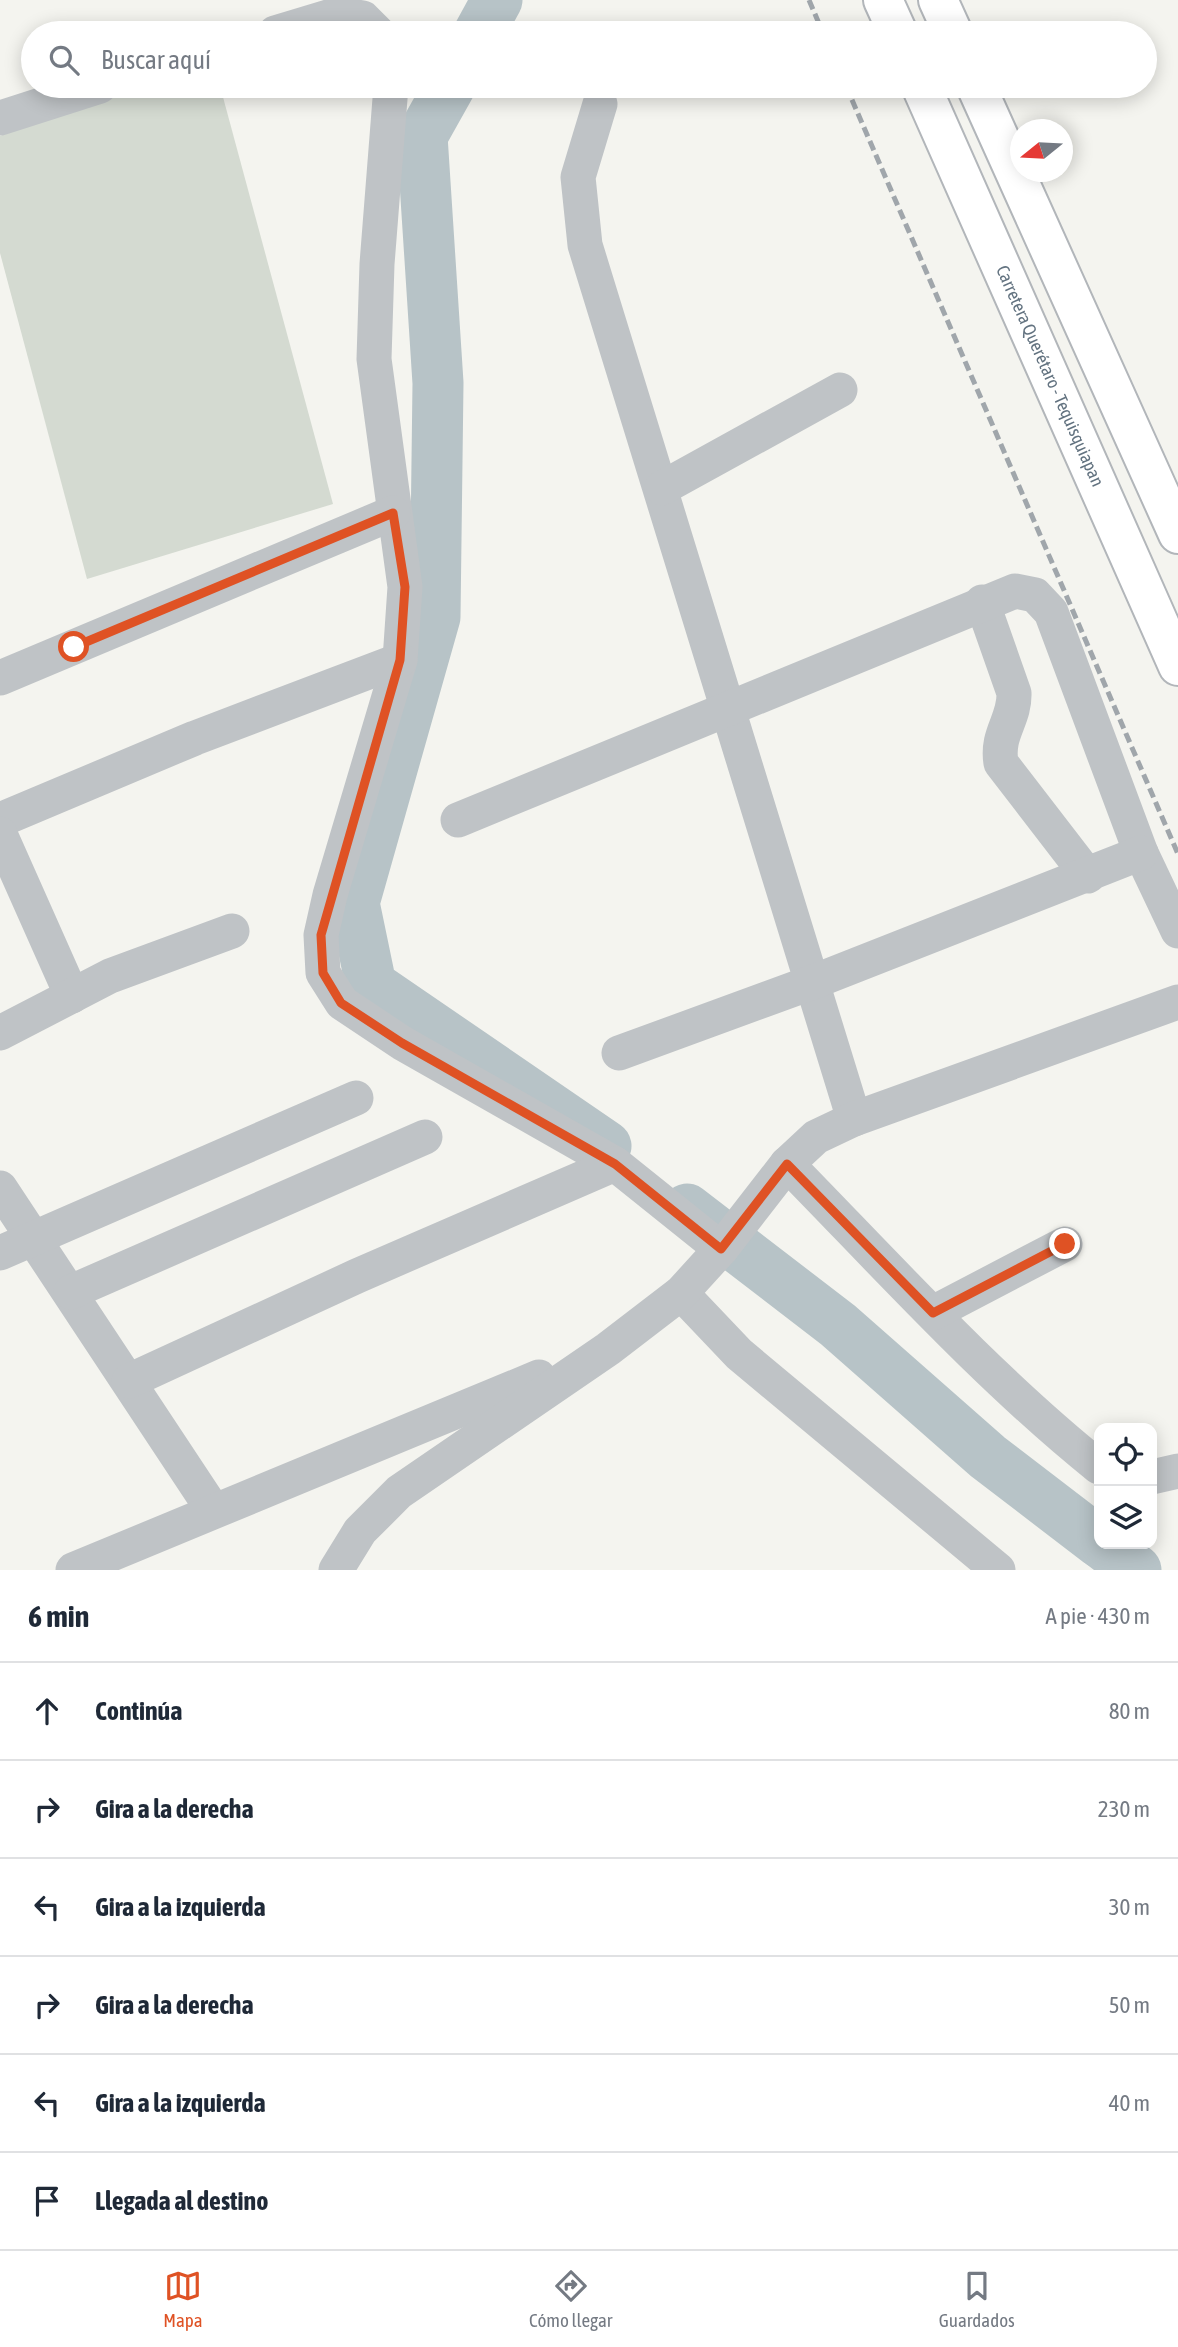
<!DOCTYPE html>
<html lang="es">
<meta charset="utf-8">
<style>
:root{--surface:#fff;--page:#f6f6f7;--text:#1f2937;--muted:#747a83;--line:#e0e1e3;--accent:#df5224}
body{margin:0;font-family:"Asap Condensed",sans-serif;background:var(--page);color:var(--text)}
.controls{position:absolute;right:21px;bottom:21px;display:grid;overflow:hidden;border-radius:14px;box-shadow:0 4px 18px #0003}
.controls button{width:63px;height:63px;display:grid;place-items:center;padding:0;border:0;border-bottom:2px solid var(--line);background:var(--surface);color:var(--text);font:35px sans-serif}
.compass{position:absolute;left:1010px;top:119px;width:63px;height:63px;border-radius:50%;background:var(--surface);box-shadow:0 4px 18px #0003;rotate:252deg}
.stop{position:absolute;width:21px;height:21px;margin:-16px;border:5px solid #df5224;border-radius:50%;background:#fff}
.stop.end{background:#df5224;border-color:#fff;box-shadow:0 2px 7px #0008}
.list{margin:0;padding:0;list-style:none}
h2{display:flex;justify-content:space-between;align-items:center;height:91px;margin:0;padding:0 28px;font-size:30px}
h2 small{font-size:23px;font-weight:400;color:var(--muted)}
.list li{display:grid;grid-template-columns:46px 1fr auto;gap:21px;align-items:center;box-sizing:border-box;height:98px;padding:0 28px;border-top:2px solid var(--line)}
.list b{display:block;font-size:26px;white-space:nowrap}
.list em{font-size:23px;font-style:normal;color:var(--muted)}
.icon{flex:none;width:38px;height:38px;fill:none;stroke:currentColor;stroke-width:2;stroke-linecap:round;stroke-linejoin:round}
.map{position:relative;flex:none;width:1178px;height:1570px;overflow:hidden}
.search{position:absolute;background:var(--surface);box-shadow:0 4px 18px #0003;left:21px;right:21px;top:21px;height:77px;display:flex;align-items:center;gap:18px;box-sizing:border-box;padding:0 24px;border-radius:38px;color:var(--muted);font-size:26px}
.sheet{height:679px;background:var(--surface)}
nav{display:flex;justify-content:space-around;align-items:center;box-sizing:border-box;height:98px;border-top:2px solid var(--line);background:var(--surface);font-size:19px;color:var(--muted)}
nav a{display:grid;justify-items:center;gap:4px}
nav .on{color:var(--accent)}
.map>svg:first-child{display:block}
.green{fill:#d4dad1}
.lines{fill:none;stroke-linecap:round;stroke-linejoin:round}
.river{stroke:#b7c3c7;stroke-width:51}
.major-casing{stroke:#b2b6ba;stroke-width:42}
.minor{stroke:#bfc3c6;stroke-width:35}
.major{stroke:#fff;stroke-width:38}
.rail{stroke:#a0a6ab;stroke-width:5;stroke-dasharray:10 5;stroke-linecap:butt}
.route{stroke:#df5224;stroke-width:9}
.labels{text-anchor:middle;stroke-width:7;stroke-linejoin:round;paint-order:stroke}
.street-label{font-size:18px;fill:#637380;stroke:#fff}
</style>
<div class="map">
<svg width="1178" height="1570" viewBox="0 0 1178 1570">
<rect width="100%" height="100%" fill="#f4f4ef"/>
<!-- green -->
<polygon class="green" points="144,86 220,86 333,504 87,579 0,253 0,136"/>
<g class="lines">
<!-- river -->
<g class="river">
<polyline points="479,33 497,0"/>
<polyline points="450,86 422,136 438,383 435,617 354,903 371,985 606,1146"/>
<polyline points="687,1209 838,1325 988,1457 1099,1542"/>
<polyline points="1102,1544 1136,1570"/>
</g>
<defs>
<g id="major">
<polyline points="883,0 898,33"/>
<polyline points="938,0 953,33"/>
<polyline points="921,86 1178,666"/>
<polyline points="976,86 1178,534"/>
</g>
</defs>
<!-- major casing -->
<use href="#major" class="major-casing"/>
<!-- minor -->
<g class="minor">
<polyline points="275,33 338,14 363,18 378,33"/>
<polyline points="391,86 377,264 374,359 405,587 400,660 330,895 321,935 323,973 342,1003 402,1043 615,1164 721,1249"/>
<polyline points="600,104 578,177 585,245 854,1119"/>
<polyline points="0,118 100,86"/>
<polyline points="662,488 840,390"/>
<path d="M982,602L1014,693C1015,720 996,733 1001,763L1088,876"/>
<polyline points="0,678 393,513"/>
<polyline points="0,820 195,738 400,660"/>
<polyline points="458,820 1015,591 1035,595 1051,612 1141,853 1178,931"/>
<polyline points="0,834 72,996"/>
<polyline points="0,1033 110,976 232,931"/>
<polyline points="619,1053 813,982 1141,853"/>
<path d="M787,1164C886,1265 989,1379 1099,1467"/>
<polyline points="0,1188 213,1510"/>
<polyline points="0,1253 356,1098"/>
<polyline points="71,1292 425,1137"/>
<polyline points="681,1293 739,1354 998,1570"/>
<polyline points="933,1313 1065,1244"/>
<polyline points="129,1381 357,1276 615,1164"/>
<polyline points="1152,1477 1178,1471"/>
<polyline points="73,1570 539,1377"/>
<polyline points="336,1570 360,1531 399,1492 608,1349 681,1293 721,1249 787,1164 816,1137 854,1119 1178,1002"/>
</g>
<!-- major -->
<use href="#major" class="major"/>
<!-- rail -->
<g class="rail">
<polyline points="809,0 823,33"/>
<polyline points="846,86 1178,854"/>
</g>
</g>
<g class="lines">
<!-- route -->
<polyline class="route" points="74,647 393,513 405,587 400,660 321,935 323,973 341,1003 402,1043 615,1164 721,1249 787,1164 933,1313 1065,1244"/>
</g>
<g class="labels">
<!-- street labels -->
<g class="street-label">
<text transform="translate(1050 376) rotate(66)" y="6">Carretera Querétaro - Tequisquiapan</text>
</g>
</g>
</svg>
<div class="controls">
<button><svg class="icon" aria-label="locate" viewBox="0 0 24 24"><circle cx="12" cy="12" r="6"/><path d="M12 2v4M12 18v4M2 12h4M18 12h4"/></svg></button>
<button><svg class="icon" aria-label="layers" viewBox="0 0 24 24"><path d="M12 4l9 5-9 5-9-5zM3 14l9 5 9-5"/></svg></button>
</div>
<svg class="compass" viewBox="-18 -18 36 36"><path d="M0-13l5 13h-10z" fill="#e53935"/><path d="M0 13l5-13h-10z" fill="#747a83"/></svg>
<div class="stop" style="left:74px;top:647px"></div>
<div class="stop end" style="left:1065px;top:1244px"></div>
<div class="search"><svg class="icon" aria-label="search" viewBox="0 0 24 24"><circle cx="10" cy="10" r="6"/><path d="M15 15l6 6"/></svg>Buscar aquí</div>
</div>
<section class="sheet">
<h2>6 min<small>A pie · 430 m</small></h2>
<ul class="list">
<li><svg class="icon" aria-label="ahead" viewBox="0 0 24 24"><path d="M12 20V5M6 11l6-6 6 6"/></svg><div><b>Continúa</b></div><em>80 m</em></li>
<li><svg class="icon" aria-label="right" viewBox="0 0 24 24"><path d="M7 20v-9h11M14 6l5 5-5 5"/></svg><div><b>Gira a la derecha</b></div><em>230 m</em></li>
<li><svg class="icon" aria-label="left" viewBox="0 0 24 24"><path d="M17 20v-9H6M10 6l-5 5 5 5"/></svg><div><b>Gira a la izquierda</b></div><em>30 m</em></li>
<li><svg class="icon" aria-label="right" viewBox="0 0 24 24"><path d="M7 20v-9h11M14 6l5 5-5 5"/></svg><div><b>Gira a la derecha</b></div><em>50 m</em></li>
<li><svg class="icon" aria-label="left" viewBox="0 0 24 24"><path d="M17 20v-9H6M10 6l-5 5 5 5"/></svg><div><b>Gira a la izquierda</b></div><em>40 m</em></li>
<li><svg class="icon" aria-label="arrive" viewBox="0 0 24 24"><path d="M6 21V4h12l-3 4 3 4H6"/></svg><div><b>Llegada al destino</b></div></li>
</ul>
</section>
<nav>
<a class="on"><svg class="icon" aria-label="map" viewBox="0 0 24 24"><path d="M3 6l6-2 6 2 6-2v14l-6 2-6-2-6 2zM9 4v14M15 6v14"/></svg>Mapa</a>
<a><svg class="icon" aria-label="directions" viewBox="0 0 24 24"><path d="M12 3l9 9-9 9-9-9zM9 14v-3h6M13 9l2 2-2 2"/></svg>Cómo llegar</a>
<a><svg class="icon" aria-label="saved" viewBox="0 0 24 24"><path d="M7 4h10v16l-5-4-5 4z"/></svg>Guardados</a>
</nav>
